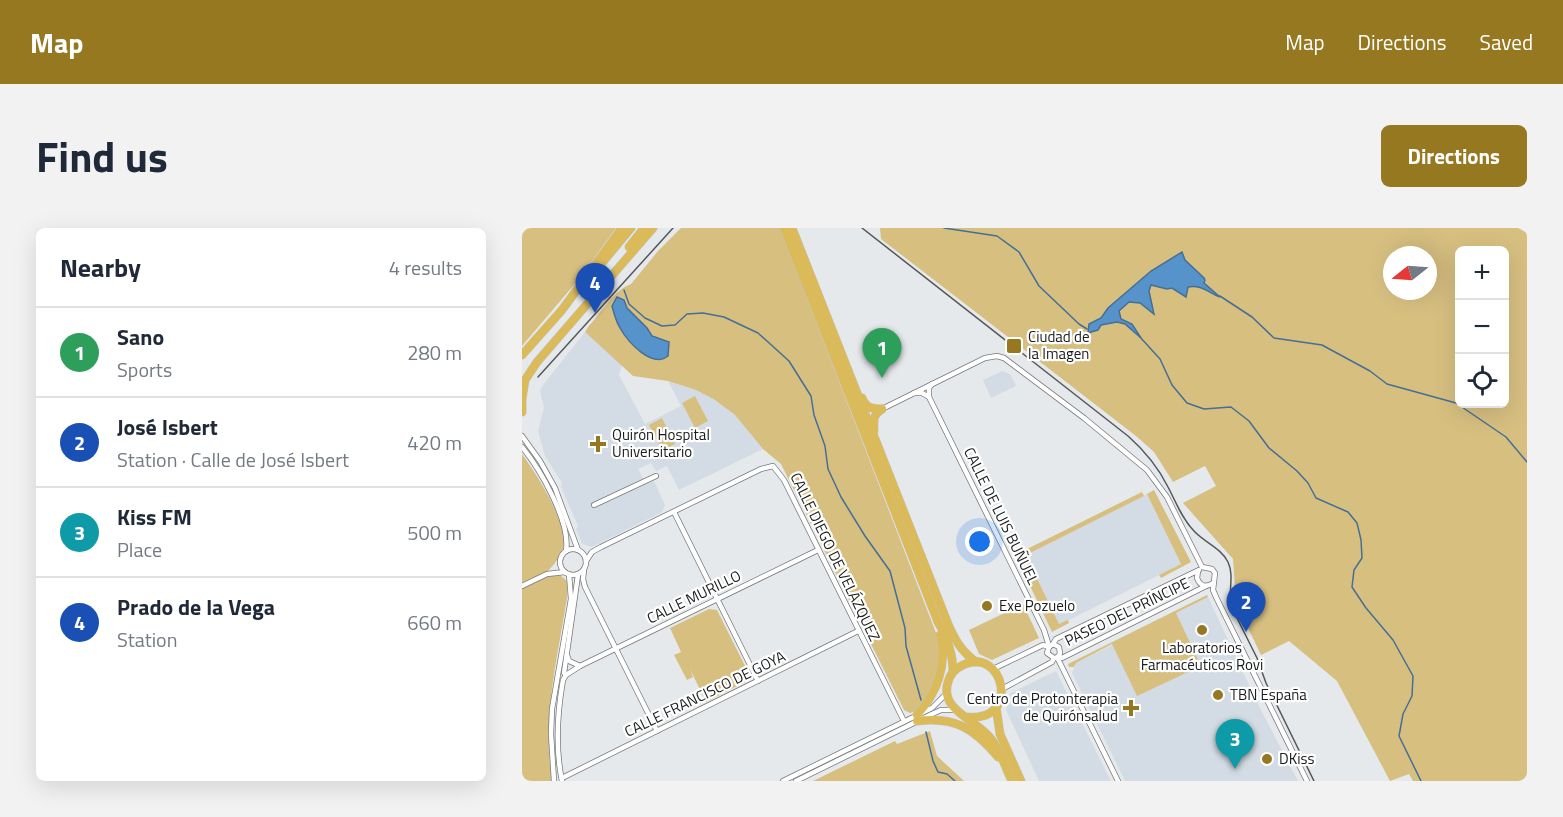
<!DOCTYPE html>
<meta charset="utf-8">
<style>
:root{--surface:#fff;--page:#f2f2f3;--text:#1f2937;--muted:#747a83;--line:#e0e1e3;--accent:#967820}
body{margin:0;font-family:"Titillium Web",sans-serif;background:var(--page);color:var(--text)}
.controls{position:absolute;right:18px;top:18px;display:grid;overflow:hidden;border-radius:9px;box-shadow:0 6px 24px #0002}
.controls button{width:54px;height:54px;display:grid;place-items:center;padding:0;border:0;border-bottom:2px solid var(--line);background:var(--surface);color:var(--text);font:30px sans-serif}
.compass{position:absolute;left:861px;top:18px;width:54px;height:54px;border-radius:50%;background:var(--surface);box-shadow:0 6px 24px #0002;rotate:253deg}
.you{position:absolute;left:458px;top:314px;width:21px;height:21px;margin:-15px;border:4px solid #fff;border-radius:50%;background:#1a73e8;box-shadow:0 0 0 9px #1a73e833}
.badge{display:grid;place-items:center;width:39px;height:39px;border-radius:50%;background:var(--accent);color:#fff;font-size:20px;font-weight:700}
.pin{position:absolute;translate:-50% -50px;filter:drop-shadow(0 2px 3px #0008)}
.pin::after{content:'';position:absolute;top:32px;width:21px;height:18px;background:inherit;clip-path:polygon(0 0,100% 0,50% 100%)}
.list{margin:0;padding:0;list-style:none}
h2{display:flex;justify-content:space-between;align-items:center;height:78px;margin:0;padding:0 24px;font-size:26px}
h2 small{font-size:20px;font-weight:400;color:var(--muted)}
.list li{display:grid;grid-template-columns:39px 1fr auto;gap:18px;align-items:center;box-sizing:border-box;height:90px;padding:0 24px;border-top:2px solid var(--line)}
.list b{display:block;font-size:22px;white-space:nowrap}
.list p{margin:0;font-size:20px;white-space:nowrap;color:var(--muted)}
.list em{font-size:20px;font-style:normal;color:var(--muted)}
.icon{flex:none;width:33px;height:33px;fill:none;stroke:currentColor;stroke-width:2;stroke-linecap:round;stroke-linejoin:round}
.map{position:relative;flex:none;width:1005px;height:553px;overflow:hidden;border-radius:9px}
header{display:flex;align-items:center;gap:36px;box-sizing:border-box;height:84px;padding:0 30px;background:var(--accent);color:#fff}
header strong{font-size:28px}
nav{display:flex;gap:33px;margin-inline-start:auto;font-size:21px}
.intro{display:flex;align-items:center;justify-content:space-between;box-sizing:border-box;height:144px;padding:0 36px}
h1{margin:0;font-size:42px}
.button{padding:15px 27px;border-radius:9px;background:var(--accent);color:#fff;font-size:21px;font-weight:700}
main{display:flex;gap:36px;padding:0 36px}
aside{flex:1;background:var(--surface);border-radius:9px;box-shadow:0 6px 24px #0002}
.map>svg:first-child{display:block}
.built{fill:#d3dce4}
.green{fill:#d7bf80;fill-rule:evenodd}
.water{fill:#5793cb;stroke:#456f96;stroke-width:1.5}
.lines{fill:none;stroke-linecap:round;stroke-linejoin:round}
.stream{stroke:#456f96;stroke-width:1.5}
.minor-casing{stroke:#77797c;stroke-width:6}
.trunk-casing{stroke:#c3c4c4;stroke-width:9}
.minor{stroke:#fff;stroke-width:4.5}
.trunk{stroke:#dbba5a;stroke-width:8}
.tram{stroke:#565759;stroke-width:1.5}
.poi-dot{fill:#967820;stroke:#fff;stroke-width:2}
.labels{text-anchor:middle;stroke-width:4.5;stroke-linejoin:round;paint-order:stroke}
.poi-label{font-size:15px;fill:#1a1b1c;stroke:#fff;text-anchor:start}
.street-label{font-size:15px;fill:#1a1b1c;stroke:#fff}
</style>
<header>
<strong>Map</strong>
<nav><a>Map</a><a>Directions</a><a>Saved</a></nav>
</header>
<div class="intro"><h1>Find us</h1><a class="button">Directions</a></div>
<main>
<aside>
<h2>Nearby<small>4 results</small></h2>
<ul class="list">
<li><span class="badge" style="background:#2e9e5b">1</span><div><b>Sano</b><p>Sports</p></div><em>280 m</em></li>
<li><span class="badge" style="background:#1a4fb4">2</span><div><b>José Isbert</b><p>Station · Calle de José Isbert</p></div><em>420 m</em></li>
<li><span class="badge" style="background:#0f9aa8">3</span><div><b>Kiss FM</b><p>Place</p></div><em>500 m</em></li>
<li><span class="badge" style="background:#1a4fb4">4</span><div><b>Prado de la Vega</b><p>Station</p></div><em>660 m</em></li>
</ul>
</aside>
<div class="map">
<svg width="1005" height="553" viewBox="0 0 1005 553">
<rect width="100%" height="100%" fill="#e6e9ec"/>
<!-- built -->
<g class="built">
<polygon points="63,104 100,137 97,147 123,196 159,178 146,153 174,162 193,172 213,187 241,221 157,262 145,238 134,243 129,235 116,241 124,256 132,253 143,277 140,284 70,319 60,316 54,301 56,298 39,259 40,255 23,228 16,203 22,180 18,162 21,157"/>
<polygon points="480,143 488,146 494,158 469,170 461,152"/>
<polygon points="625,266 659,336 537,397 503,327"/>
<polygon points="686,369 737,478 776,553 603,553 550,445 554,435"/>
<polygon points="534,443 589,553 517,553 484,482 488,465"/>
</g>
<!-- green -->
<g class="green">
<polygon points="0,0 94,0 57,51 0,118"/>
<path d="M159,0H258L416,410C420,445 413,455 395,483L388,485L382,482L259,236L241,221L213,187L193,172L174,162L146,153L111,148L63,104L66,99C78,86 93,61 109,56L136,23Z"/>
<path d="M358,0H996L1005,5V553H891L887,546L868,553L815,453L767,413L739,427L714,375L711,331L661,275L694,258L683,238L651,254L632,224L614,208L359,11ZM938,22H982V176H938ZM870,27H906V63H870Z"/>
<polygon points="173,168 186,193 173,200 160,175"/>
<polygon points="140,190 153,216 140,222 127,197"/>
<path d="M0,226C15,247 43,290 42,316C41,325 32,337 26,343L27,348L38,347L45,353V370C35,432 20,490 30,553H0Z"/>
<polygon points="632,262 669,334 639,350 637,347 659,336 625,266"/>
<polygon points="620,264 622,268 504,327 506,331 497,336 494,331 500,328 499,324"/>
<polygon points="507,334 537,396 546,392 547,395 530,404 499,339"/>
<polygon points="685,367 686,369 654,385 679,438 615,468 590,416 554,435 552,439 547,439 546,436"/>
<polygon points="501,376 517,410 470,432 457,426 447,402"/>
<polygon points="187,381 195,382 226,444 225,453 184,474 168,441 171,449 165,452 152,427 159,424 148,400"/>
<polygon points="408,503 415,528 442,553 291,553 373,513 375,516"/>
</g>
<!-- water -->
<g class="water">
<path d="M660,24L663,32L682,50L683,52L682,55L698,69C687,65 679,56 666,59L664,69L650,60L645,61L629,57L627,63L632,86L618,75L607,74L597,83L599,91L610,96L619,110L603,96L595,94L579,97L576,102L566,105L567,96L579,90L586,80L629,43Z"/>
<path d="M95,69L102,72L105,80L125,100L130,108L147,114L146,128C130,141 106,114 98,100C94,93 92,86 90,78Z"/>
</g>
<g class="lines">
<!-- stream -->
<g class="stream">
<polyline points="422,0 475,8 497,24 517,58 557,96 565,101"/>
<polyline points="102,62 107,76 123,90 140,98 153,97 165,86 181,85 202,89 236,105 267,133 289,168 292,187 303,218 306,241 319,269 343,308 368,343 383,400 384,418 399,472"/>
<polyline points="698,68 730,89 752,110 800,117 848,143 865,156 934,175 984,209 1005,234"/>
<polyline points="618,109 638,131 650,157 665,175 682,181 709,179 727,193 747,220 775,243 786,255 794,270 826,284 835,295 839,312 840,330 832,342 830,359 844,380 871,412 891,448 890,468 881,486 877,508 899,553"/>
<polyline points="404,504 411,533 416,544 425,546 433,553"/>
</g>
<defs>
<g id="minor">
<polyline points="410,156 407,160 407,169 522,402 527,418"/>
<polyline points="392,165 400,165 407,169"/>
<polyline points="360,181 463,130 475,128 482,130 562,190 625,242 645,269 680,339"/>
<polyline points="0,208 18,233 33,260 56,322"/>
<path d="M0,219C18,241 49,294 44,323"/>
<polyline points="72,277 134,248"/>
<polyline points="152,284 236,453"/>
<circle cx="51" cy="334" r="13"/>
<polyline points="64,333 70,324 79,319 239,241 251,238 262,252 382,493"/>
<polyline points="680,339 690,341 693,345 691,362 694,369 785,553"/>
<polyline points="62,342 61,351 63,359 135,503"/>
<path d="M676,343L675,350C678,358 684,360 691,355"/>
<polyline points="0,358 25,346 43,344"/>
<polyline points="531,416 534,411 677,342"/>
<polyline points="527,419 525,425 532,430"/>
<polyline points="45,427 47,433 58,438"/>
<polyline points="537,428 540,430 684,358"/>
<polyline points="535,429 596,553"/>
<polyline points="471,441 521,417 527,419 531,416 537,419 538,425 536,429"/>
<polyline points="44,447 58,438 296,322"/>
<polyline points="480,461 530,434 532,430"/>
<polyline points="40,550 336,403"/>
<polyline points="32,553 29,506 30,481 49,371 47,346"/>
<path d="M40,553C33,519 35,486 41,452L44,447L42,445L56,347"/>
<polyline points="261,553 410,480 425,465"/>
<polyline points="274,553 410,486 419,482 433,482"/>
</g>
<g id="trunk">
<path d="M262,0L416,394C425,408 431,427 431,444"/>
<path d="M270,0L426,396C433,412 439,423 454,434"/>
<polyline points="107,19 122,0"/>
<polyline points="79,36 109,0"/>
<polyline points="0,127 40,82 100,0"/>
<path d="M340,170C344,180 350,181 360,181"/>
<polyline points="0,171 3,152 15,134 131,0"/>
<polyline points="0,173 0,184"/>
<path d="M352,203C352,192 350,188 360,181"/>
<polyline points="474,479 478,506 499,553"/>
<path d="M395,487C415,465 426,436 418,407"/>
<path d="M446,489C500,494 481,417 441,437C434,440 428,446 426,454C417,483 455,491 470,512C479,524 483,539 490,553"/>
<path d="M395,493C433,488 453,501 476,529"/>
</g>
</defs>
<!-- minor casing -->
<use href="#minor" class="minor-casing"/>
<!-- trunk casing -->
<use href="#trunk" class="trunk-casing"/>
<!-- minor -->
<use href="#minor" class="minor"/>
<!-- trunk -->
<use href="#trunk" class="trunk"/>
<!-- tram -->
<g class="tram">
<path d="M340,0L606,208C623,223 636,239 646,259C654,274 660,291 672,303C682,314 699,320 706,334C713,349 705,365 710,380L735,430L744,455L792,553"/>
<polyline points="16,149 151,0"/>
</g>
</g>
<!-- markers -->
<g class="poi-dot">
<rect x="484" y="110" width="16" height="16" rx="3"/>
<path d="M73 207h6v6h6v6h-6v6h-6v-6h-6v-6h6z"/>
<circle cx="465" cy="378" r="6"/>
<circle cx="680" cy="402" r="6"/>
<circle cx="696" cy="467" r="6"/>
<path d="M606 471h6v6h6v6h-6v6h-6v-6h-6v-6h6z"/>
<circle cx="745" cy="531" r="6"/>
</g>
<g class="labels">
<!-- poi labels -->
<g class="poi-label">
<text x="506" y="114">Ciudad de<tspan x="506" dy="17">la Imagen</tspan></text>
<text x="90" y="212">Quirón Hospital<tspan x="90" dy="17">Universitario</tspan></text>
<text x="477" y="383">Exe Pozuelo</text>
<text x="680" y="425" text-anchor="middle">Laboratorios<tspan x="680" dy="17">Farmacéuticos Rovi</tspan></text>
<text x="708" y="472">TBN España</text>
<text x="596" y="476" text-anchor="end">Centro de Protonterapia<tspan x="596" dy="17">de Quirónsalud</tspan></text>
<text x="757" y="536">DKiss</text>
</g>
<!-- street labels -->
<g class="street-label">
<text transform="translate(479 288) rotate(64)" y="5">CALLE DE LUIS BUÑUEL</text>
<text transform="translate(313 329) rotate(64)" y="5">CALLE DIEGO DE VELÁZQUEZ</text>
<text transform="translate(172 369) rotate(-26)" y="5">CALLE MURILLO</text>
<text transform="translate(605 384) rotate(-26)" y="5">PASEO DEL PRÍNCIPE</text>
<text transform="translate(183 466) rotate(-26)" y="5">CALLE FRANCISCO DE GOYA</text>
</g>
</g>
</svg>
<div class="controls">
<button>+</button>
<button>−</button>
<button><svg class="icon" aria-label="locate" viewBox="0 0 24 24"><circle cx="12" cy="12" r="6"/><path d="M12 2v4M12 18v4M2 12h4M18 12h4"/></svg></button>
</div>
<svg class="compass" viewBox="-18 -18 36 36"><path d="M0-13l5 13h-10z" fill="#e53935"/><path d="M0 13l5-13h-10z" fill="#747a83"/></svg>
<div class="you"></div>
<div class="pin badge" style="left:360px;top:150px;background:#2e9e5b">1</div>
<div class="pin badge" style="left:724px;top:404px;background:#1a4fb4">2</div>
<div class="pin badge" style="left:713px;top:541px;background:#0f9aa8">3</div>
<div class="pin badge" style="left:73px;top:85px;background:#1a4fb4">4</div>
</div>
</main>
